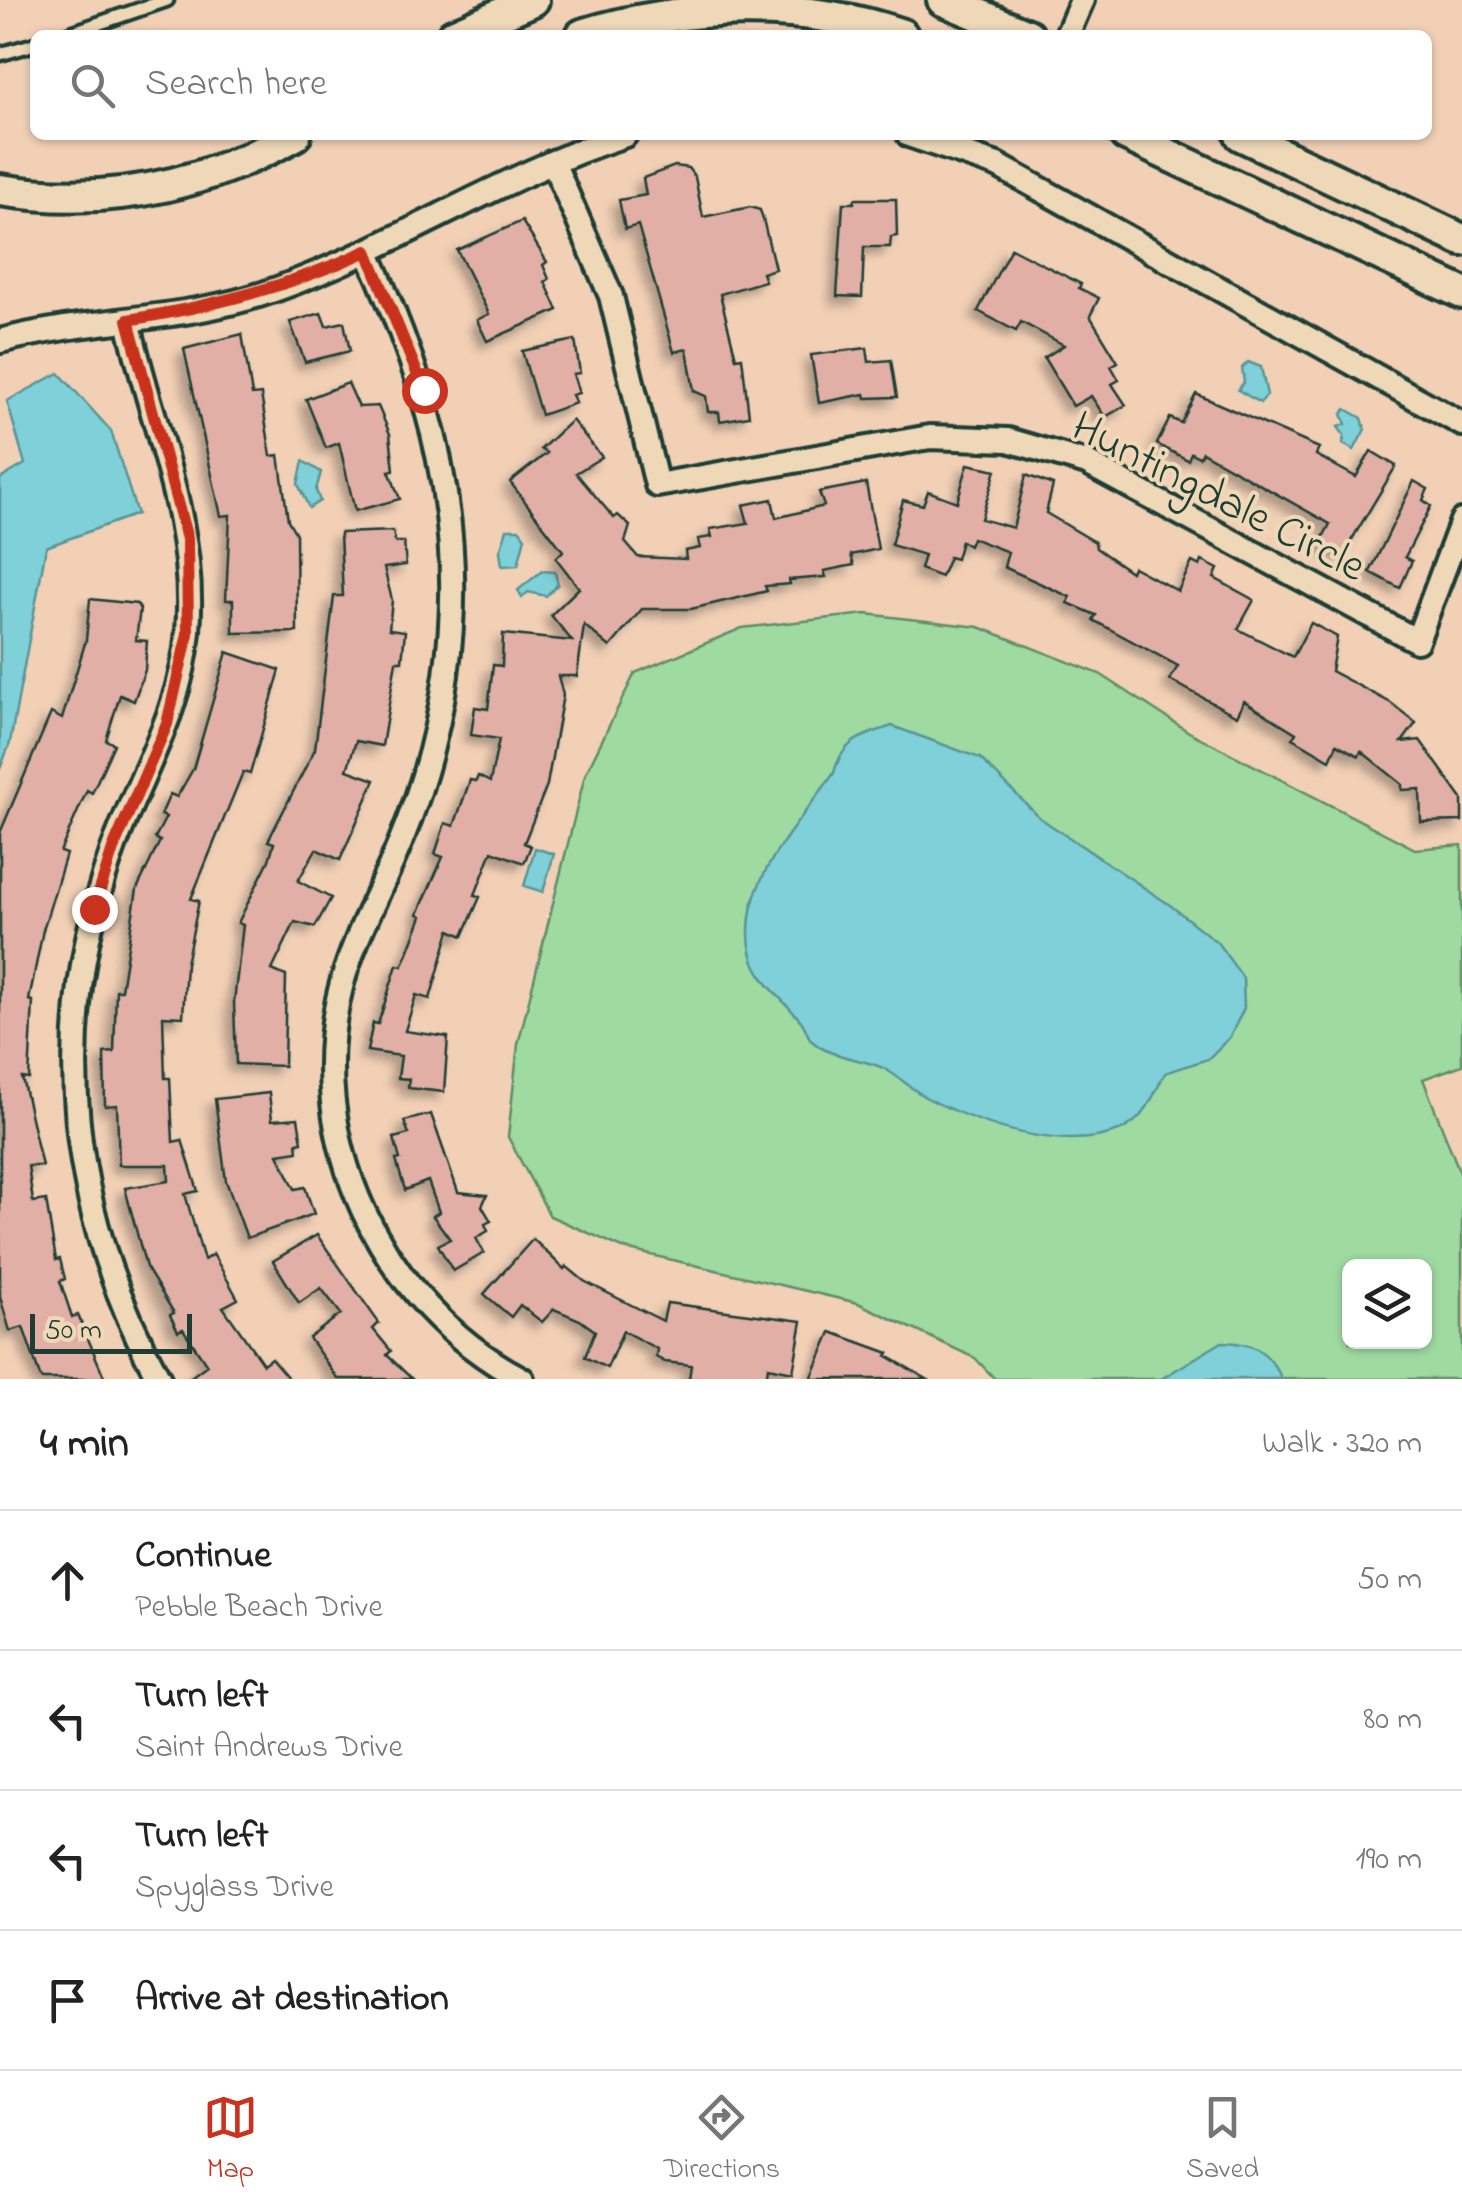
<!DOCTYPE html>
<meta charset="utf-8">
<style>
:root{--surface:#fff;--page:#f2f2f2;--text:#222;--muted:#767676;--line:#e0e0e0;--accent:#c8321e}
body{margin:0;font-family:"Indie Flower",sans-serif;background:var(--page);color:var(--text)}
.controls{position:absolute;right:30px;bottom:30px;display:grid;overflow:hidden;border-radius:15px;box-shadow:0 2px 8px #0004}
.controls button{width:90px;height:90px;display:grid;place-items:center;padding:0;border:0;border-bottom:2px solid var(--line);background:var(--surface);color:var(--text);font:50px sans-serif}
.scale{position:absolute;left:30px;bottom:25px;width:162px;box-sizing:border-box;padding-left:10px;border:5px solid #1f3d34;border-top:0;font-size:28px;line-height:35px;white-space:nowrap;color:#1f3d34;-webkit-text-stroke:8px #efd8b8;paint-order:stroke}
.stop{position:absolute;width:30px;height:30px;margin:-22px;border:8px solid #c8321e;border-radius:50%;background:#fff}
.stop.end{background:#c8321e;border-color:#fff;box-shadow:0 2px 10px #0008}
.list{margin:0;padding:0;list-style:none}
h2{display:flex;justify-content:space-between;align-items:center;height:130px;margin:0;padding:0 40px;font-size:42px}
h2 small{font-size:32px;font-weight:400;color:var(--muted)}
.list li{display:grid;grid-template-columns:65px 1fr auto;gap:30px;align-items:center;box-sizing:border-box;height:140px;padding:0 40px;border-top:2px solid var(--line)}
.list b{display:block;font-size:38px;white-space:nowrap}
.list p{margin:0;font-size:32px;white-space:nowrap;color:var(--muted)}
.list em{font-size:32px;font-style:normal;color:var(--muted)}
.icon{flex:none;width:55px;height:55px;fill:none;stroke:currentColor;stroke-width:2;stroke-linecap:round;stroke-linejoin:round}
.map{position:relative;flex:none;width:1462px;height:1379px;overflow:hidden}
.search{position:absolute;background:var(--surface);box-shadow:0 2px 8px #0004;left:30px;right:30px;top:30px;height:110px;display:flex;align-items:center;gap:25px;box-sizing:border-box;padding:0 35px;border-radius:15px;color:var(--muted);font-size:38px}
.sheet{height:690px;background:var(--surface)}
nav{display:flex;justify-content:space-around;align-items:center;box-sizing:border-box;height:140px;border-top:2px solid var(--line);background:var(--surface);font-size:28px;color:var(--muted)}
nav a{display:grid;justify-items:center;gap:5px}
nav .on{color:var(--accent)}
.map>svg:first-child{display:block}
.green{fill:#9fdaa1;stroke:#5f8c6a;stroke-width:2.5;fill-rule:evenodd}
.water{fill:#7fd0d8;stroke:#599596;stroke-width:2.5}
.building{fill:#e1afa5;stroke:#1f3d34;stroke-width:2.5;filter:url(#shadow)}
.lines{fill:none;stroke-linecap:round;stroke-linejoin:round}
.lane-casing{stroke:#1f3d34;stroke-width:19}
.street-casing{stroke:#1f3d34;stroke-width:30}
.secondary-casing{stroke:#1f3d34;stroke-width:38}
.lane{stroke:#efd8b8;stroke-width:11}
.street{stroke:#efd8b8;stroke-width:22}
.secondary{stroke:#efd8b8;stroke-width:30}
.route{stroke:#c8321e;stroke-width:12}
.labels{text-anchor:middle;stroke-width:8;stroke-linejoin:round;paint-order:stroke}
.street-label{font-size:45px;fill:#1f3d34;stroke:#efd8b8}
</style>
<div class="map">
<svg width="1462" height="1379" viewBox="0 0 1462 1379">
<defs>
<filter id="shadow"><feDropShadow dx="-7" dy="7" stdDeviation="5" flood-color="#0004"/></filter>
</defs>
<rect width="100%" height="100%" fill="#f1d0b6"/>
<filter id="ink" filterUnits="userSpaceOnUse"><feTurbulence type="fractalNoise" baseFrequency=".01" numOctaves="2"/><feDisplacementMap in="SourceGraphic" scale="20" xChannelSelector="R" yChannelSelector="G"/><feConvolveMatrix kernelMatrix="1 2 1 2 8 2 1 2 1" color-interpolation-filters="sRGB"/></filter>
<g filter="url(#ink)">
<!-- green -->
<path class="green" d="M866,614L979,627L1100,674L1189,732L1415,849L1462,845V1065L1423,1079L1462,1178V1379H995L975,1358L858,1303L625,1249L550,1216L508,1137L518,1044L585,775L635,673L742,628ZM1350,1266H1424V1342H1350Z"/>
<!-- water -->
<g class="water">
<polygon points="1248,362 1261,367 1267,395 1260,403 1238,390 1244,382 1242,368"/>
<polygon points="59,373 111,431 137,514 46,547 10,743 0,769 0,479 25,464 7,401"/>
<polygon points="1346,409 1362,418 1365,429 1354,450 1343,444 1344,435 1338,427 1346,424 1342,414"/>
<polygon points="303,461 321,472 316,490 320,501 309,508 298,484"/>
<polygon points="507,529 519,529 525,537 518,565 502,566 500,551"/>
<polygon points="542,571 555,572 558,584 546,596 528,592 522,598 518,590"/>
<path d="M892,726L980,758L1040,818L1170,905L1217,942L1243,978L1244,1008L1230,1037L1208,1059L1165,1073C1152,1097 1146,1120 1119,1131C1060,1153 981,1125 927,1098C912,1090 899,1076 883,1068C861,1058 830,1058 812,1041C807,1036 806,1027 801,1021C771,985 743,972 750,917C757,865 804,816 834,773C842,740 862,736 892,726Z"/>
<polygon points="535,848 554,854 543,892 524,886"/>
<path d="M1222,1342C1254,1343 1268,1350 1282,1379H1161Z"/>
</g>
<!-- building -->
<g class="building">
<polygon points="675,166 688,168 695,177 703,217 750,207 760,210 763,219 775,269 762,273 765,281 720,294 736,358 742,357 749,416 720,421 719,412 708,412 706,396 694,391 687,349 674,352 638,225 625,229 619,200 646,195 643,178"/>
<polygon points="855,199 896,199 897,236 891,237 890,247 864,247 862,297 837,296 843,203 854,203"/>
<polygon points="522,221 547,262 543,265 549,279 545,282 558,310 487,341 477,320 489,314 457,250"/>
<polygon points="1011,248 1081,284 1079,288 1099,298 1090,316 1118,362 1111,366 1119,380 1112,384 1126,405 1105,417 1091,396 1073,406 1044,358 1064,345 1021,322 1016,331 978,311"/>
<polygon points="321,313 326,326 344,322 350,351 305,362 290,322"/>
<polygon points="242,334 252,395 261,394 271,456 279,455 288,520 296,534 297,632 233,633 233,600 226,600 230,515 221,516 184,349"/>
<polygon points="575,340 580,373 573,374 579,393 572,395 576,403 541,415 522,351"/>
<polygon points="867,348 869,362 891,360 897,397 866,398 865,394 819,403 811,355"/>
<polygon points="348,383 359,407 378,406 390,434 394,470 389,471 400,499 355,511 339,443 326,448 306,399"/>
<polygon points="1196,394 1319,448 1316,455 1356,477 1371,451 1396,466 1342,556 1320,543 1330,524 1202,452 1199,457 1191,453 1188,460 1157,444 1170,418 1181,423"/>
<polygon points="572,420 602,457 576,473 614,518 618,515 630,526 625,542 638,557 686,559 685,551 700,548 698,539 712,537 710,529 748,523 743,505 772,499 776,518 824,506 819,492 866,483 878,549 851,555 854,565 824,571 826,577 789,580 790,584 765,586 767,591 691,609 642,609 610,647 584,625 577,676 558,676 563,695 547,785 524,843 531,846 524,863 492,851 475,895 480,897 463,936 450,930 430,999 416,995 405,1031 448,1037 444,1092 408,1088 409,1079 398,1078 401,1056 367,1051 373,1023 378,1024 397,965 402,966 406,958 422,916 418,914 443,857 435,854 445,823 454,826 470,780 476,781 478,776 490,782 499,739 471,735 475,707 488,709 493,665 502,666 503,634 572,641 551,615 579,588 556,558 563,551 510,482 547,453 541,449"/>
<polygon points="968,464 996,470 981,519 1013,528 1026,475 1053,485 1046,513 1095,542 1096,548 1131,572 1133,567 1178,591 1192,562 1200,566 1202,561 1218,569 1214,578 1254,600 1238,629 1293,657 1311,623 1337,637 1331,671 1391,703 1416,723 1402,742 1420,740 1462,799 1462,821 1421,822 1420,789 1402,790 1402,784 1361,751 1359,756 1337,744 1330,760 1293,738 1296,733 1244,701 1237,716 1170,680 1178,666 1093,620 1096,615 1068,603 1070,597 1004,567 1008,552 972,538 969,546 961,541 956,559 949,557 941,577 920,569 924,555 891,545 903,500 923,505 928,491 957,502"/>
<polygon points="1414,481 1428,489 1423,500 1431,506 1405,557 1412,561 1400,588 1370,572"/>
<polygon points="393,531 395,542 404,542 406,565 384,568 392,600 389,629 405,631 402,661 396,661 382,746 356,741 347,770 375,780 340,860 316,849 298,881 331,898 315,927 295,922 272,970 286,976 284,1066 236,1064 234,1002 243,925 238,923 269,860 274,843 268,841 315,749 334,596 343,596 340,533"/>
<polygon points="90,599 137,604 140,609 136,640 147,641 145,670 134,701 120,695 106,740 114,744 92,793 87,790 60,852 66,854 43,930 29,1000 33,1001 29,1079 22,1078 42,1166 28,1166 33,1202 46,1200 56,1260 60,1259 65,1279 60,1281 72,1317 78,1315 105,1379 41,1379 23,1327 10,1331 0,1297 0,833 51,713 62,719 86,640"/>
<polygon points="227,652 280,670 250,774 243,772 191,899 199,901 186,964 183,1017 163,1016 165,1078 170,1078 173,1142 182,1140 198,1191 185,1194 204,1260 213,1254 238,1299 223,1307 263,1364 271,1358 289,1379 188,1379 207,1365 183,1329 178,1331 170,1315 174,1313 146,1267 125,1188 169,1181 168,1165 119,1165 117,1105 105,1106 104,1053 114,1052 116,990 121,990 137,889 160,841 155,838 166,817 161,815 170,794 177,797 193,769"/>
<polygon points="269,1093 272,1120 298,1118 302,1142 297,1143 298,1151 278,1154 295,1189 305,1187 314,1214 247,1238 226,1181 215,1099"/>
<polygon points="431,1114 458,1192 487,1195 482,1206 491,1221 485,1224 488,1231 476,1238 484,1253 453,1271 438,1245 450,1239 433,1216 439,1212 428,1181 405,1190 396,1160 400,1159 394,1138 409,1134 404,1121"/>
<polygon points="317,1235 379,1323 373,1329 391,1351 387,1355 412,1379 338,1379 309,1338 341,1314 321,1288 299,1303 273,1261"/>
<polygon points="533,1239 564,1269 566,1266 584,1281 663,1321 667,1303 802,1321 793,1372 768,1367 766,1379 689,1379 691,1365 665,1362 656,1357 657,1349 623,1331 607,1368 585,1357 595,1331 580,1320 554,1309 542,1322 520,1305 511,1317 484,1294"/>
<polygon points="831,1332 889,1353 887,1356 927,1379 811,1379"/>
</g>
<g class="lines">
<defs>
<g id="lane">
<polyline points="65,35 167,0"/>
<polyline points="0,54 35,44"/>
</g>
<g id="street">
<polyline points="1067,35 1082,0"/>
<polyline points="909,135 997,165 1462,424"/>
<polyline points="553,162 611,296 657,485 930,437 1008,440 1087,463 1417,641 1462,521"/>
<path d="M367,251C430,389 468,521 446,675C438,733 422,790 400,843C381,890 356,933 342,983C300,1137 382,1306 522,1379"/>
<path d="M128,320C151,425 197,521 188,631C182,711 138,778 112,852C49,1032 68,1213 159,1379"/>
<path d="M0,341C91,317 188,322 277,289C396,246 504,174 625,135"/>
</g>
<g id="secondary">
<polyline points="943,0 1028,35"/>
<polyline points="453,35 533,0"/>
<path d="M582,35C683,4 802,0 902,35"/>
<polyline points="1126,135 1462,293"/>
<polyline points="1241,135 1462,240"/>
<path d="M0,190C105,207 202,187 295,135"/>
</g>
</defs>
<!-- lane casing -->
<use href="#lane" class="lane-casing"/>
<!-- street casing -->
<use href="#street" class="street-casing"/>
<!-- secondary casing -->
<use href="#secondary" class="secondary-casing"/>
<!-- lane -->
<use href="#lane" class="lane"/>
<!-- street -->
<use href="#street" class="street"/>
<!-- secondary -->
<use href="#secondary" class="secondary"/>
</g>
</g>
<g class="lines" filter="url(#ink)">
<!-- route -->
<path class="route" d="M94,909L113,849L167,724L188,634L187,539L128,320C213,306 288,287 367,251L424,390"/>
</g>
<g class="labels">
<!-- street labels -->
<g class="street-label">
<text transform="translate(1220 494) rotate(27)" y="16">Huntingdale Circle</text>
</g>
</g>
</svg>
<div class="controls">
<button><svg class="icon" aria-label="layers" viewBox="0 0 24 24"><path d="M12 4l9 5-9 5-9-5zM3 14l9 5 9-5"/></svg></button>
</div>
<div class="scale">50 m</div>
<div class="stop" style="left:424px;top:390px"></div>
<div class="stop end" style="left:94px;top:909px"></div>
<div class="search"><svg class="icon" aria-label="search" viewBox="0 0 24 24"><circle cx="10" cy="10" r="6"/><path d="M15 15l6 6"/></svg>Search here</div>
</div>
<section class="sheet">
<h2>4 min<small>Walk · 320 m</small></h2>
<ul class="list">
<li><svg class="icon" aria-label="ahead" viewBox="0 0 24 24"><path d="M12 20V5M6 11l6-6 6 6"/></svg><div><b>Continue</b><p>Pebble Beach Drive</p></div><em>50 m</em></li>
<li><svg class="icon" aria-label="left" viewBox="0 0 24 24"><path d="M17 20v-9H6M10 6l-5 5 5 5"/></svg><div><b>Turn left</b><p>Saint Andrews Drive</p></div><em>80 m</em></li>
<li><svg class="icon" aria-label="left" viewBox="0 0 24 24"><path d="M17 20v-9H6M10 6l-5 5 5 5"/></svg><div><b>Turn left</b><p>Spyglass Drive</p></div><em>190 m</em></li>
<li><svg class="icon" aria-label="arrive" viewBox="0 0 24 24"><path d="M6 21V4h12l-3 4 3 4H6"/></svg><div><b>Arrive at destination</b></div></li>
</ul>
</section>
<nav>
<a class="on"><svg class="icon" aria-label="map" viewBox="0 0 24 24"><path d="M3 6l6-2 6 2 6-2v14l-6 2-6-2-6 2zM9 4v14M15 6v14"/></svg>Map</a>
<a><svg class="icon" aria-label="directions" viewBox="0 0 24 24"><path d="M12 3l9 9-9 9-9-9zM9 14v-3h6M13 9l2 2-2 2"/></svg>Directions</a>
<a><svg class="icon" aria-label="saved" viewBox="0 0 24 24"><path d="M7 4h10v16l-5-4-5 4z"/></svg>Saved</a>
</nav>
